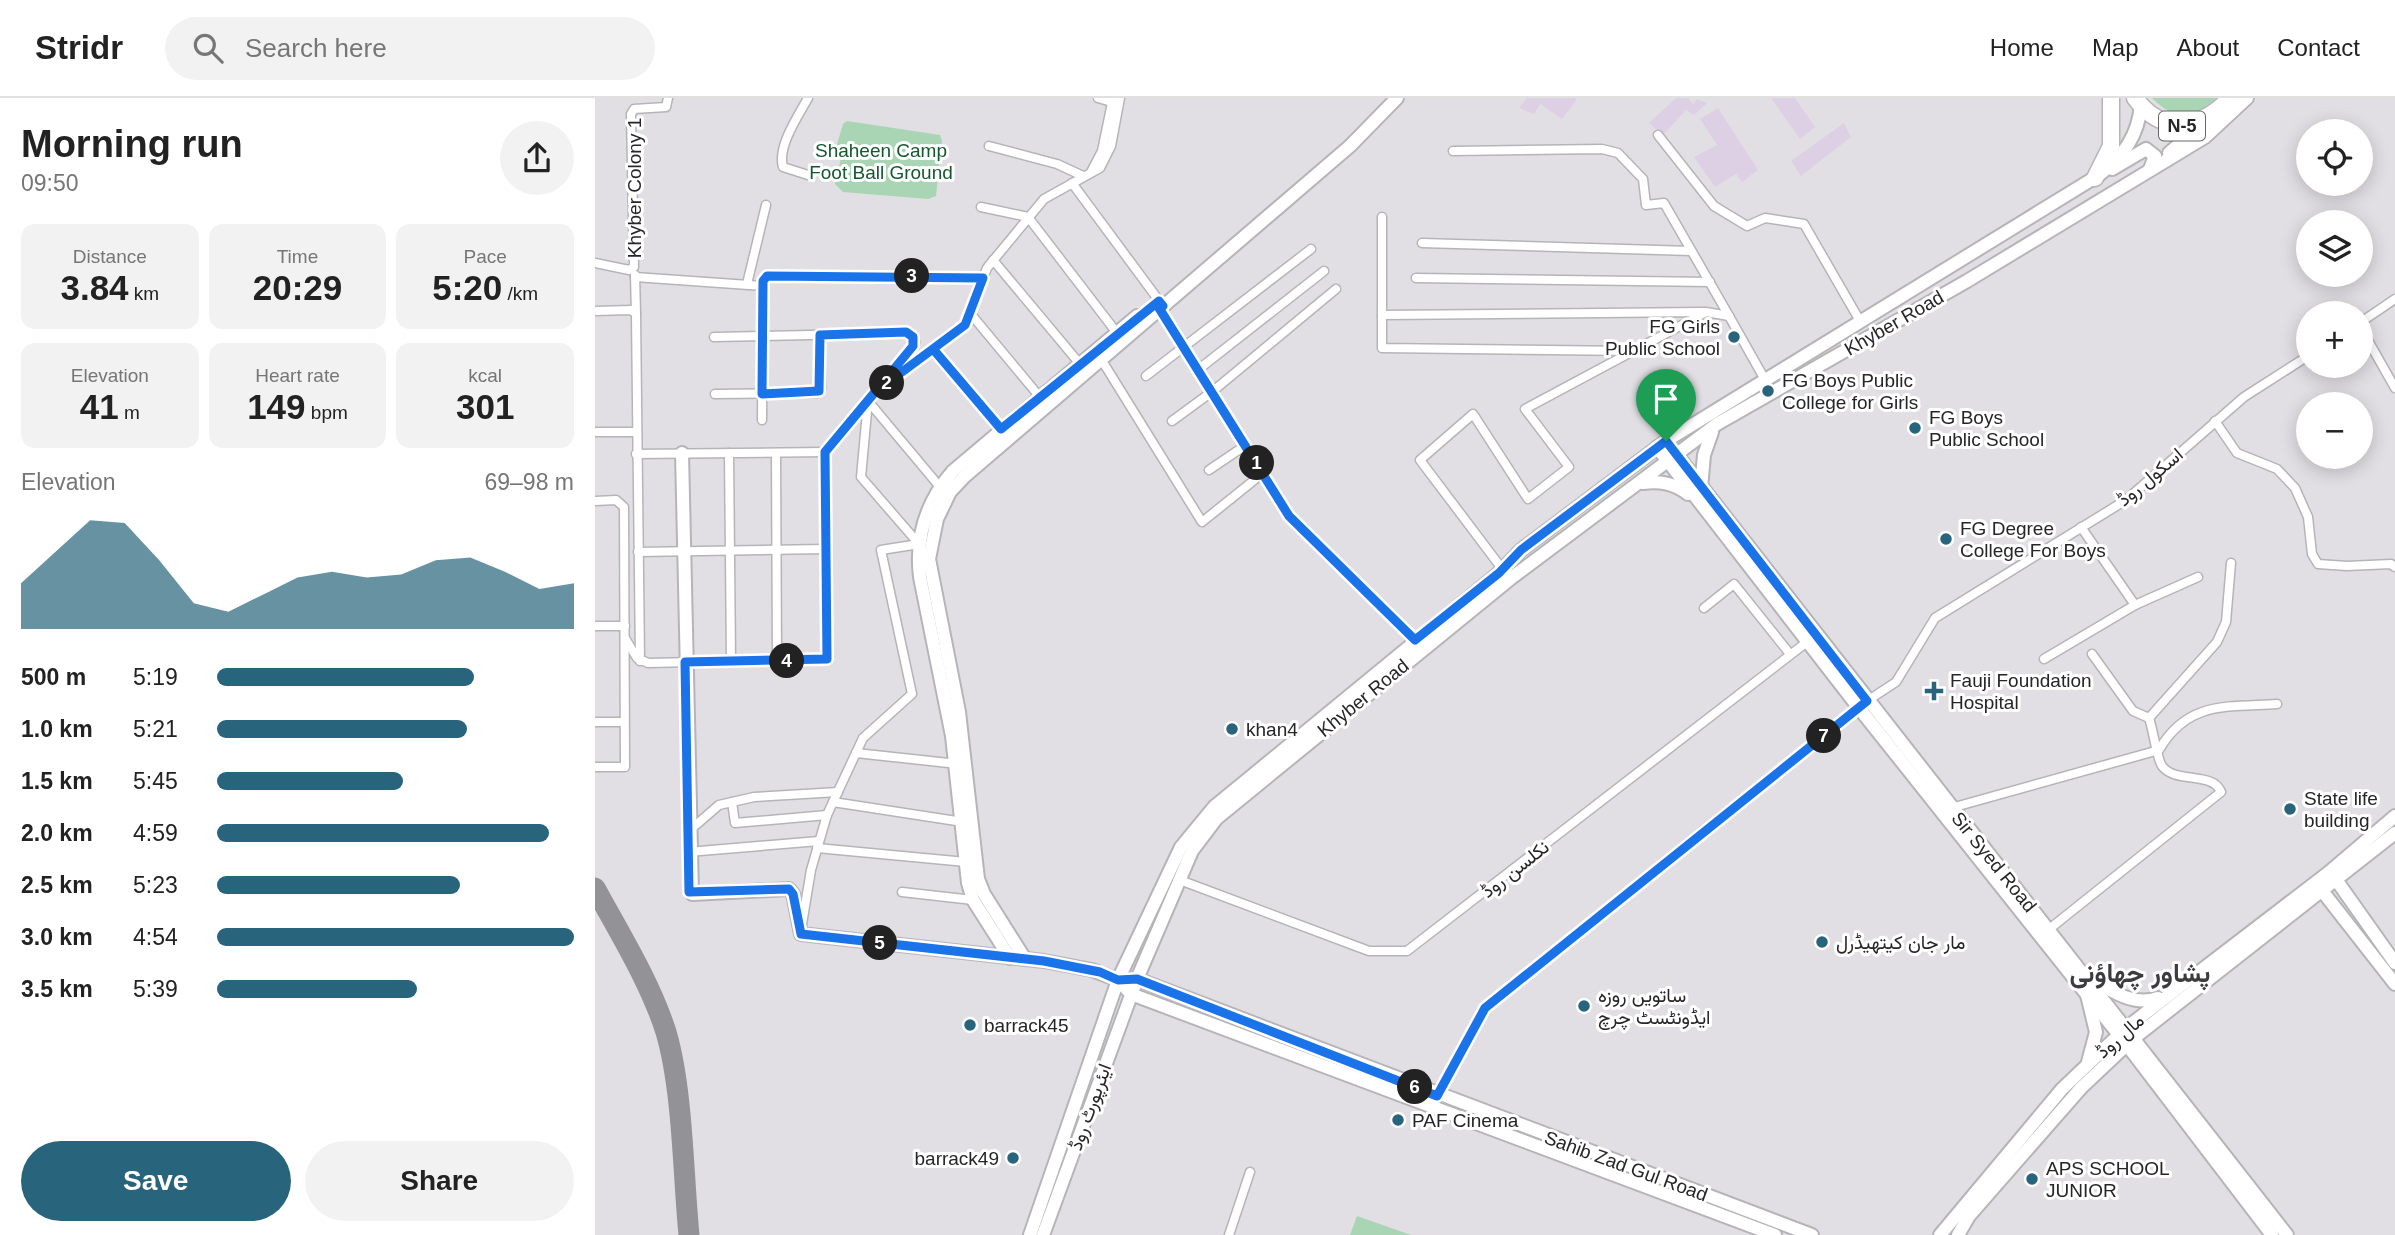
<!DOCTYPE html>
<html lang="en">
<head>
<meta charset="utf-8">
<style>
	:root { --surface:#fff; --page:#f2f2f2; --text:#222; --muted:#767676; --line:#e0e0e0; --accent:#28647c }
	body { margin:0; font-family:Helvetica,Vazirmatn,sans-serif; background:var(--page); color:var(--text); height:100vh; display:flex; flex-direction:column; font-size:26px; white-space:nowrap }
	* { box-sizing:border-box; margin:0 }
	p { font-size:23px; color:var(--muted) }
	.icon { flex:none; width:38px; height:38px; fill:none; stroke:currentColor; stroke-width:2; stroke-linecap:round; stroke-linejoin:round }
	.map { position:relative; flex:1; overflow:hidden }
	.panel { display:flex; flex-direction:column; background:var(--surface); width:595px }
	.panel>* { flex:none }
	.tools { position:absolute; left:1701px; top:21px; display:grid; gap:14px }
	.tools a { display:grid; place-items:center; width:77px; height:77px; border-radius:50%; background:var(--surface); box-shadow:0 4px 18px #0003; font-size:35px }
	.pin { position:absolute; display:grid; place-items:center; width:60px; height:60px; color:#fff; margin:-72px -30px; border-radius:50% 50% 50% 0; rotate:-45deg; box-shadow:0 0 7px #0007 }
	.pin .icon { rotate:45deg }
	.km { position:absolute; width:35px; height:35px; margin:-18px; border-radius:50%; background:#222; color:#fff; font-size:19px; line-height:35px; text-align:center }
	.round { display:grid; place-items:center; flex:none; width:74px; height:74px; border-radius:37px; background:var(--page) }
	.head { display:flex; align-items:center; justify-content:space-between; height:119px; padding:0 21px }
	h1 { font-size:38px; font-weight:700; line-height:52px }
	.metrics { display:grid; grid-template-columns:repeat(3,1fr); gap:10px; height:119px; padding:7px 21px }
	.metrics div { display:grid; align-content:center; border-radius:14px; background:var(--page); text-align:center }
	.metrics b { font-size:35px; font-weight:700 }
	.metrics small { font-size:19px; font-weight:400 }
	.metrics p { font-size:19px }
	.chart { height:196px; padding:14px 21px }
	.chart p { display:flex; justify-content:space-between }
	.chart svg { width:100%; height:126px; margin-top:7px; fill:var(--accent); opacity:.7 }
	.button { display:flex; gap:14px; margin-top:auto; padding:14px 21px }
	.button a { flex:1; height:80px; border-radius:42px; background:var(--accent); color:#fff; font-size:28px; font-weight:700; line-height:80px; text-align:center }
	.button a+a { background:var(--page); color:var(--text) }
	ul { padding:0 21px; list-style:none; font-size:23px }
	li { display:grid; grid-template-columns:112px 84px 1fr; align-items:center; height:52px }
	li i { height:18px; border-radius:9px; background:var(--accent) }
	header { display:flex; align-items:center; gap:42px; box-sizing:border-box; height:98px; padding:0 35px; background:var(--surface); border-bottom:2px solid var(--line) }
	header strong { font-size:33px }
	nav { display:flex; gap:38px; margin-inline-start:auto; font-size:24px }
	.search { width:490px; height:63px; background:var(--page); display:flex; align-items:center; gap:18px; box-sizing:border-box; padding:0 24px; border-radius:38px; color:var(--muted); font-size:26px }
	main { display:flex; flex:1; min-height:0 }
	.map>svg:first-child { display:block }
	.industrial { fill:#ded0e4 }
	.green { fill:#a9d5b4 }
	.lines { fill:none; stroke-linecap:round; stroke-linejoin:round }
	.taxiway { stroke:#939296; stroke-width:21 }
	.street-casing { stroke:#b6b4b9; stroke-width:11 }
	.secondary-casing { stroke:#b6b4b9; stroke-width:16 }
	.primary-casing { stroke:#b6b4b9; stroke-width:16 }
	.highway-casing { stroke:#b6b4b9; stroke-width:19 }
	.street { stroke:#fff; stroke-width:8 }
	.secondary { stroke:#fff; stroke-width:12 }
	.primary { stroke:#fff; stroke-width:12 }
	.highway { stroke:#fff; stroke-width:16 }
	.route-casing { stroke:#fff; stroke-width:14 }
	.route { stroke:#1a73e8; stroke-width:9 }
	.poi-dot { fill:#28647c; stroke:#fff; stroke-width:2.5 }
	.labels { text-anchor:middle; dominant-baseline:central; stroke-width:6; stroke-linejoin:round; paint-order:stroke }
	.shield { fill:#fff; stroke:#676668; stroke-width:2 }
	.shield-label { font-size:18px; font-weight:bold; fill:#262527 }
	.park-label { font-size:19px; fill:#13582f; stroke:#fff }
	.street-label { font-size:19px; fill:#262527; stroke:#fff }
	.poi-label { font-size:19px; fill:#262527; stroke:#fff; text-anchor:start }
	.district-label { font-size:26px; font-weight:bold; fill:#3c3b3f; stroke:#fff }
</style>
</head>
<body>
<header>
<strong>Stridr</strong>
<div class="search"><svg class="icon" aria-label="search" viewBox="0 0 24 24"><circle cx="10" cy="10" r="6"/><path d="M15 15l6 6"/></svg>Search here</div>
<nav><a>Home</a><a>Map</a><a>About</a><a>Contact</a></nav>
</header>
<main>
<section class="panel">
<div class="head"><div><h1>Morning run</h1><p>09:50</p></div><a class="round"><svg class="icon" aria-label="share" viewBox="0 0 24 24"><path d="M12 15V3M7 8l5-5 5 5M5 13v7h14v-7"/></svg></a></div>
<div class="metrics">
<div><p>Distance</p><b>3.84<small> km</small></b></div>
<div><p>Time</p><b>20:29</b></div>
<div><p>Pace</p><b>5:20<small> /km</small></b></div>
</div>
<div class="metrics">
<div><p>Elevation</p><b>41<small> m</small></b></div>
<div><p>Heart rate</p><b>149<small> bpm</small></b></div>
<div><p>kcal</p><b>301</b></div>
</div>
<div class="chart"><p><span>Elevation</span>69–98 m</p>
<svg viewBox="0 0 160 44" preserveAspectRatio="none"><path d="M0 44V28L10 17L20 6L30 7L40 20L50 35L60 38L70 32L80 26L90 24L100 26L110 25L120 20L130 19L140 24L150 30L160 28V44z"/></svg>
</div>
<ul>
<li><b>500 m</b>5:19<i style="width:72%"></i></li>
<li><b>1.0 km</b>5:21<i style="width:70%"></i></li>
<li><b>1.5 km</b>5:45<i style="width:52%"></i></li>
<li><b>2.0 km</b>4:59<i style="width:93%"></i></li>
<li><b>2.5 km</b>5:23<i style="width:68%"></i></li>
<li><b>3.0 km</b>4:54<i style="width:100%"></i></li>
<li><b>3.5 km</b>5:39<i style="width:56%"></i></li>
</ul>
<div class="button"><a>Save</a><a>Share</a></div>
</section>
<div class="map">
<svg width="1800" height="1137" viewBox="0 0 1800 1137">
	<rect width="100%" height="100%" fill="#e1dfe4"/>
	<!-- industrial -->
	<g class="industrial">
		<path d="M932,0H981L982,1L967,21L945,6L939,16L924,10Z"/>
		<path d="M1081,0H1093L1098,6L1102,1L1112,5L1099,17L1091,12L1068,37L1054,25Z"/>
		<path d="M1176,0H1200L1220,29L1205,41Z"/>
		<path d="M1123,10L1163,72L1147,84L1141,76L1120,89L1099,59L1122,47L1105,21Z"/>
		<path d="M1249,25L1256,39L1206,78L1196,63Z"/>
	</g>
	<!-- green -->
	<g class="green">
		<path d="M1557,0H1621C1598,21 1580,23 1557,0Z"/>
		<path d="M252,23L345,37L347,43L341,98L333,101L248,94L240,86L246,60L240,53L248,26Z"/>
		<path d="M762,1118L816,1137H755Z"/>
	</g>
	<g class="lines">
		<!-- taxiway -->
		<path class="taxiway" d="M0,790C25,836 55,884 71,934C88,992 88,1076 94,1137"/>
		<defs>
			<g id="street">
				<path d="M213,0C203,18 182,49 188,69L213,77"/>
				<path d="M503,0L520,5"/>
				<path d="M1063,37L1119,108L1152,128L1170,120L1209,126L1265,223"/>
				<path d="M394,48L462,66L488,78"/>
				<path d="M858,53L1007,51L1023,55L1048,81L1051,107L1069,105L1134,218"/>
				<path d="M496,74L507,53L518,0"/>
				<path d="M477,85L568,208"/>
				<path d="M386,109L433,119L522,235"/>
				<path d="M787,119V250L1037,253"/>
				<path d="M827,145L1096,153"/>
				<path d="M398,162L485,266"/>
				<path d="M0,165L34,172L39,169L36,16L39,11L71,9L73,0"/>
				<path d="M40,177L41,216"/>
				<path d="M40,179L168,188"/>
				<path d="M821,180L1115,184"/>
				<path d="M152,186L171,107"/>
				<path d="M564,210L694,417L820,542"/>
				<path d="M0,213L36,212L41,216L45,563"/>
				<path d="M375,215L444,298"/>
				<path d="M787,217L1109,214"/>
				<path d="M1766,224L1800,201"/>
				<path d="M1766,230L1800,290"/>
				<path d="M338,251L406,331"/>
				<path d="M506,261L607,424L668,375"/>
				<path d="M604,271L729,173"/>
				<path d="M551,278L716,151"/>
				<path d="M291,286L370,227L392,170L449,101L505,70L516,48L525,0"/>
				<path d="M120,296L222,295L226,291L225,237"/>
				<path d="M273,303L266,379L324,446"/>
				<path d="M273,303L345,389"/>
				<path d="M167,322L168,183L172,178L388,180"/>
				<path d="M577,323L618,293L741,191"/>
				<path d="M1620,323L1642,355L1682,371L1700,390L1713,419L1717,456L1723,466L1752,468L1796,466L1800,469"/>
				<path d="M0,334H41"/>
				<path d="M134,355L136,563"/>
				<path d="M181,355L182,563"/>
				<path d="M41,356L230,354"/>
				<path d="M614,372L651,347"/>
				<path d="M0,403L21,402L29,409L30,669H0"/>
				<path d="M1486,429L1540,507"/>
				<path d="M43,454L231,451"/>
				<path d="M908,472L825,362L878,316L933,401L974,369L930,311L1111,214L1134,218L1169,280"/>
				<path d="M1109,510L1139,486L1195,556"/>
				<path d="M0,528H30"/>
				<path d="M30,540L42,560L53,565L232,561L230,354L320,244L316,236L311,235L119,239"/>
				<path d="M1449,561L1540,507L1603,479"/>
				<path d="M1554,620L1622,544L1631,524L1636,465"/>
				<path d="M0,624H29"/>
				<path d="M261,655L363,666"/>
				<path d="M137,704L140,725L232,717"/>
				<path d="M238,704L368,724"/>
				<path d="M1356,710L1564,652C1592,603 1632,609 1682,606"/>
				<path d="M95,732L124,707L159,699L243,694"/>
				<path d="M222,750L371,764"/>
				<path d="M93,754L224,743"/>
				<path d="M590,784L774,853H812L1212,544"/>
				<path d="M307,794L378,802"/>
				<path d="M207,826L216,772L232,717L268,640L317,596L286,452L324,446"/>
				<path d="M1453,832L1626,694C1618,673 1580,686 1567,668C1562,661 1558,631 1554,620L1538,613L1497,556"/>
				<path d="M837,1008L890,910L1110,731L1272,603L1301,584L1340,520L1531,402L1649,299L1713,258"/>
				<path d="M634,1137L655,1074"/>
			</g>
			<g id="secondary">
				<path d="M87,355L97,796L194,791L198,796L206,836L449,863L497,872L523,882L536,896L1180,1137"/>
				<path d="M1742,775V783L1800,865"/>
				<path d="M1728,794L1800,886"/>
				<path d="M415,860L378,802L373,785L357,638L325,479C320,438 331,404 358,373L542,218"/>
				<path d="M430,861L389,796L383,781L364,614L334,461L342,421L355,394L369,379L755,48L802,0"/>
				<path d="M1488,875C1511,889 1536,910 1563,900"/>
				<path d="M534,882L542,881L1217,1137"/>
				<path d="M1492,897L1501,934L1493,964"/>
				<path d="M1345,1137L1467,991L1531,930L1733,775L1800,718"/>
				<path d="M1363,1137L1374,1118L1486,990L1539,940L1800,735"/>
			</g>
			<g id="primary">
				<path d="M1574,55L1613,21"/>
				<path d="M1517,71L1551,51L1560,58L1555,71"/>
				<path d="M1071,343L1692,1137"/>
				<path d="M1062,349L1264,610L1532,947L1677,1137"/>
				<path d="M1048,385C1065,383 1079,385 1093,396"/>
				<path d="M1106,390L1109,357L1117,334"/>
				<path d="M435,1137L523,882L586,749L619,709L904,475L926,452L1071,343L1504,77C1528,58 1543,39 1546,7"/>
				<path d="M448,1137L542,881L597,753L622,720L915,481L1122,326L1372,183L1610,39L1652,0"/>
			</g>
			<g id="highway">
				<path d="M1540,0C1568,38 1606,31 1635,0"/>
				<path d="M1500,80L1516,48V0"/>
			</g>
		</defs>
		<!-- street casing -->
		<use href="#street" class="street-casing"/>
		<!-- secondary casing -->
		<use href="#secondary" class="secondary-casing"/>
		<!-- primary casing -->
		<use href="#primary" class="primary-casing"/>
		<!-- highway casing -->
		<use href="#highway" class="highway-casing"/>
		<!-- street -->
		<use href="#street" class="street"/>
		<!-- secondary -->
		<use href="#secondary" class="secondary"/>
		<!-- primary -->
		<use href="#primary" class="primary"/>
		<!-- highway -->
		<use href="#highway" class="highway"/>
	</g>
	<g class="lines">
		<defs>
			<path id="route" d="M1071,343L926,452L904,475L820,542L694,418L564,210L568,208L564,203L406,331L338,251L280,294L318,248V239L311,234L225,237L224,293L167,296L168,183L172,178L388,180L370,227L280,294L230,354L232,561L90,564L94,794L194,791L198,796L206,836L449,863L505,874L523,882L542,881L842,998L890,910L1272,603L1071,343"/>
		</defs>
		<!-- route casing -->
		<use href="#route" class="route-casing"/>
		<!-- route -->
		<use href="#route" class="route"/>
	</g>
	<!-- markers -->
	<g class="poi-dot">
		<circle cx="1139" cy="239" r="7"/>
		<circle cx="1173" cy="293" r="7"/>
		<circle cx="1320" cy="330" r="7"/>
		<circle cx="1351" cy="441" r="7"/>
		<path d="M1335.5 582.5h7v7h7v7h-7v7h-7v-7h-7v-7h7z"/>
		<circle cx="637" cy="631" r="7"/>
		<circle cx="1695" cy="711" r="7"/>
		<circle cx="1227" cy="844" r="7"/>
		<circle cx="989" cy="908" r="7"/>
		<circle cx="375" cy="927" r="7"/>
		<circle cx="803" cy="1022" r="7"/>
		<circle cx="418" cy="1060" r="7"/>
		<circle cx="1437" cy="1081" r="7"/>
	</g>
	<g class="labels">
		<!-- shield labels -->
		<rect class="shield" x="1564" y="13.5" width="46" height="29" rx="5"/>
		<g class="shield-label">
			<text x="1587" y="28">N-5</text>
		</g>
		<!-- park labels -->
		<g class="park-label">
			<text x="286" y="52">Shaheen Camp<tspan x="286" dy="22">Foot Ball Ground</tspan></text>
		</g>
		<!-- street labels -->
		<g class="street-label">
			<text transform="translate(39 90) rotate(-90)">Khyber Colony 1</text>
			<text transform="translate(1299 225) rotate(-30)">Khyber Road</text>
			<text transform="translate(1555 379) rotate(-40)">اسکول روڈ</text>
			<text transform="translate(768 600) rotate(-39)">Khyber Road</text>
			<text transform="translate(1399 764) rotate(51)">Sir Syed Road</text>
			<text transform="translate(920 771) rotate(-38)">نکلسن روڈ</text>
			<text transform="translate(1525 938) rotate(-41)">مال روڈ</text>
			<text transform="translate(495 1009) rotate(-70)">ایئرپورٹ روڈ</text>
			<text transform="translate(1031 1068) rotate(20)">Sahib Zad Gul Road</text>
		</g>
		<!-- poi labels -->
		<g class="poi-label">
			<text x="1125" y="228" text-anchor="end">FG Girls<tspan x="1125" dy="22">Public School</tspan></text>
			<text x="1187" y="282">FG Boys Public<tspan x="1187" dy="22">College for Girls</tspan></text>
			<text x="1334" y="319">FG Boys<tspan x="1334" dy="22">Public School</tspan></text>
			<text x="1365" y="430">FG Degree<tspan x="1365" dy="22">College For Boys</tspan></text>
			<text x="1355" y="582">Fauji Foundation<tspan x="1355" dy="22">Hospital</tspan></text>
			<text x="651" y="631">khan4</text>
			<text x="1709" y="700">State life<tspan x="1709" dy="22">building</tspan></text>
			<text x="1241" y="844">مار جان کیتھیڈرل</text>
			<text x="1003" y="897">ساتویں روزہ<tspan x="1003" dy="22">ایڈونٹسٹ چرچ</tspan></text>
			<text x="389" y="927">barrack45</text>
			<text x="817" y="1022">PAF Cinema</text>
			<text x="404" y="1060" text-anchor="end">barrack49</text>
			<text x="1451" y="1070">APS SCHOOL<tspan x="1451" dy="22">JUNIOR</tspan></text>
		</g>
		<!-- district labels -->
		<g class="district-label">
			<text x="1545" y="875">پشاور چھاؤنی</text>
		</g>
	</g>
</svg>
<div class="tools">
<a><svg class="icon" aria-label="locate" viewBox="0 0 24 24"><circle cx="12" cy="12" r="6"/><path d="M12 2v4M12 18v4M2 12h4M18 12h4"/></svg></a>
<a><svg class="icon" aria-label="layers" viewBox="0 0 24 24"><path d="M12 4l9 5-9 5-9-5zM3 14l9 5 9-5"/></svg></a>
<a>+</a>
<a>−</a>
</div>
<div class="pin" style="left:1071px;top:343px;background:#1e9e55"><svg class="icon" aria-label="arrive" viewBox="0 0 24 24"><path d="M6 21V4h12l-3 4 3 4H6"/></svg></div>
<b class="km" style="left:662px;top:365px">1</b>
<b class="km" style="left:292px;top:285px">2</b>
<b class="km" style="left:317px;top:178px">3</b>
<b class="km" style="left:192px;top:563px">4</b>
<b class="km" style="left:285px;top:845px">5</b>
<b class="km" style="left:820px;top:989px">6</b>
<b class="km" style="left:1229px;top:638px">7</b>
</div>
</main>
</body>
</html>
